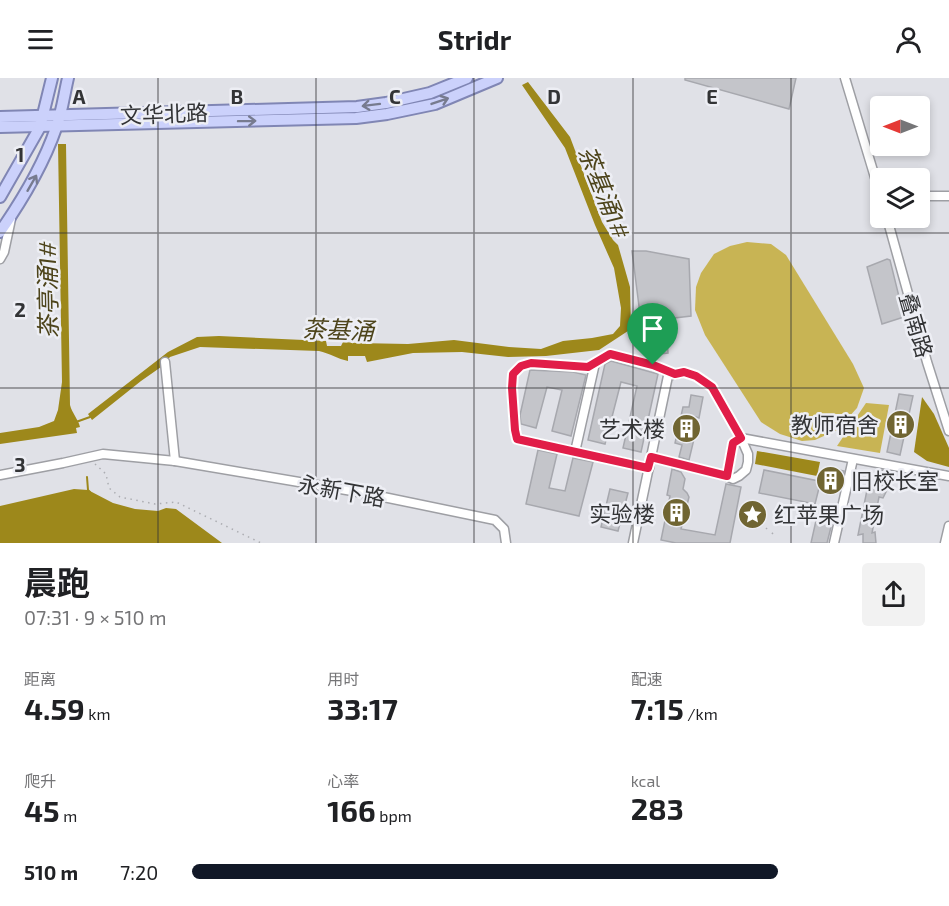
<!DOCTYPE html>
<html lang="zh">
<head>
<meta charset="utf-8">
<style>
	:root { --surface:#fff; --page:#f2f2f2; --text:#202124; --muted:#757577; --accent:#111827 }
	body { margin:0; font-family:"Exo 2","Noto Sans SC",sans-serif; background:var(--page); color:var(--text); height:100vh; display:flex; flex-direction:column; font-size:22px; white-space:nowrap }
	* { box-sizing:border-box; margin:0 }
	p { font-size:20px; color:var(--muted) }
	.icon { flex:none; width:33px; height:33px; fill:none; stroke:currentColor; stroke-width:2; stroke-linecap:round; stroke-linejoin:round }
	.map { position:relative; height:465px; overflow:hidden }
	.panel { display:flex; flex-direction:column; background:var(--surface); flex:1 }
	.panel>* { flex:none }
	.needle { width:39px; rotate:270deg }
	.controls { position:absolute; left:870px; top:18px; display:grid; gap:12px }
	.controls a { display:grid; place-items:center; width:60px; height:60px; border-radius:6px; background:var(--surface); box-shadow:0 3px 9px #0003; font-size:30px }
	.pin { position:absolute; display:grid; place-items:center; width:51px; height:51px; color:#fff; margin:-62px -26px; border-radius:50% 50% 50% 0; rotate:-45deg; box-shadow:0 0 6px #0007 }
	.pin .icon { rotate:45deg }
	.round { display:grid; place-items:center; flex:none; width:63px; height:63px; border-radius:6px; background:var(--page) }
	.headline { display:flex; align-items:center; justify-content:space-between; height:102px; padding:0 24px }
	h1 { font-size:33px; font-weight:700; line-height:45px }
	.metrics { display:grid; grid-template-columns:repeat(3,1fr); gap:9px; height:102px; padding:6px 24px }
	.metrics div { display:grid; align-content:center }
	.metrics b { font-size:30px; font-weight:700 }
	.metrics small { font-size:16px; font-weight:400 }
	.metrics p { font-size:16px }
	ul { padding:0 24px; list-style:none; font-size:20px }
	li { display:grid; grid-template-columns:96px 72px 1fr; align-items:center; height:45px }
	li i { height:15px; border-radius:8px; background:var(--accent) }
	header { display:flex; justify-content:space-between; align-items:center; height:78px; padding:0 24px; background:var(--surface); font-size:27px; font-weight:700 }
	.map>svg:first-child { display:block }
	.green { fill:#c8b454 }
	.water { fill:#9d881b }
	.lines { fill:none; stroke-linecap:round; stroke-linejoin:round }
	.stream { stroke:#9d881b; stroke-width:2 }
	.building { fill:#c4c5ca; stroke:#a7a8ae; stroke-width:1.5 }
	.minor-casing { stroke:#9e9fa4; stroke-width:11 }
	.major-casing { stroke:#8086b4; stroke-width:14 }
	.path { stroke:#acadb2; stroke-width:1.5; stroke-dasharray:1.5 4.5; stroke-linecap:butt }
	.minor { stroke:#fff; stroke-width:8 }
	.major { stroke:#cbd1fb; stroke-width:10 }
	.oneway { stroke:#777b8f }
	.route-casing { stroke:#fff; stroke-width:12 }
	.route { stroke:#e11d48; stroke-width:8 }
	.grid { fill:none; stroke:#333436; stroke-width:1.5; stroke-opacity:0.55 }
	.labels { text-anchor:middle; dominant-baseline:central; stroke-width:5; stroke-linejoin:round; paint-order:stroke }
	.street-label { font-size:22px; fill:#333436; stroke:#edeef4 }
	.poi-label { font-size:22px; fill:#333436; stroke:#edeef4; text-anchor:end }
	.water-label { font-size:24px; font-style:italic; fill:#4d441b; stroke:#edeef4 }
	.grid-label { font-size:20px; text-anchor:middle; font-weight:bold; fill:#333436; stroke:#edeef4; stroke-width:5; stroke-linejoin:round; paint-order:stroke }
</style>
</head>
<body>
<header><svg class="icon" aria-label="menu" viewBox="0 0 24 24"><path d="M4 6h16M4 12h16M4 18h16"/></svg>Stridr<svg class="icon" aria-label="person" viewBox="0 0 24 24"><circle cx="12" cy="8" r="4"/><path d="M4 21q1-7 8-7t8 7"/></svg></header>
<div class="map">
<svg width="949" height="465" viewBox="0 0 949 465">
	<rect width="100%" height="100%" fill="#e0e1e7"/>
	<!-- green -->
	<g class="green">
		<path d="M747,164L771,166L786,177L853,286L864,310L857,330L837,352L815,362L802,363L780,356L761,344L705,257L695,232L696,209L701,195L714,176L730,168Z"/>
		<path d="M866,325L889,327L880,375L837,368Z"/>
	</g>
	<!-- water -->
	<g class="water">
		<path d="M528,4L570,59L602,144L613,162L618,167L630,209L631,251L599,272L546,278L508,279L462,274L413,275L367,284L365,278H348V283C338,281 329,275 319,273L200,269L170,279L161,289L141,303L92,342L88,336L168,274L197,259L219,258L326,263L327,268H341L343,264L357,265L408,266L454,262L509,269L541,271L563,263L592,260L613,256L620,248L621,230L614,190L595,147L565,70L522,7Z"/>
		<path d="M58,66H66L70,327C72,335 78,341 80,349L76,350L77,355L0,366V355L39,349L54,343L58,332L62,304Z"/>
		<path d="M922,319L934,336L949,370V389L927,383L914,374Z"/>
		<path d="M757,373L820,384L817,398L755,386Z"/>
		<path d="M74,411L88,412L113,425L135,431L158,433L166,430L176,431L222,465H0V428Z"/>
	</g>
	<g class="lines">
		<!-- stream -->
		<g class="stream">
			<path d="M76,344L90,339"/>
			<path d="M87,399L88,412L90,414"/>
		</g>
	</g>
	<!-- building -->
	<g class="building">
		<path d="M685,0H796L789,31L685,2Z"/>
		<path d="M632,173H646L689,181L691,238L666,241L668,275L651,277L649,243L641,244Z"/>
		<path d="M887,181L890,182L904,239L882,246L867,189Z"/>
		<path d="M611,283L658,296L641,374L623,370L637,308L621,304L605,366L588,362L605,286Z"/>
		<path d="M530,292L573,294L586,297L571,358L552,353L562,312L547,309L536,350L521,346L520,337Z"/>
		<path d="M899,316L913,318L900,377L887,374Z"/>
		<path d="M691,317L703,319L699,340L696,339L692,361H694L689,382L679,379L682,367L675,365L683,329H689Z"/>
		<path d="M538,372L557,376L549,410L565,413L573,380L593,384L579,438L526,426Z"/>
		<path d="M827,389L844,393L842,402L835,401L831,413L819,410L815,426L759,415L764,392L824,404Z"/>
		<path d="M672,391L681,394L685,401L683,411L687,415L689,419L681,451L715,457L726,406L741,409L730,465H676L661,462L670,418L667,417Z"/>
		<path d="M882,392L887,393L894,398L883,420L879,419L872,455L875,454L876,465H863V456L858,457L867,412L871,414Z"/>
		<path d="M610,411L628,415L618,453L601,449Z"/>
		<path d="M817,438L833,441L827,465H811Z"/>
	</g>
	<g class="lines">
		<defs>
			<g id="minor">
				<path d="M845,0L880,116"/>
				<path d="M920,118H949"/>
				<path d="M887,140L927,284L949,353"/>
				<path d="M0,181L4,174L11,141"/>
				<path d="M165,284L175,383"/>
				<path d="M575,374L595,285"/>
				<path d="M649,390L517,361L515,352L512,310L513,296L521,288L531,285L588,289L610,276L653,287L674,296"/>
				<path d="M0,397L63,385L103,376L175,383L364,415L495,442L504,451L506,465"/>
				<path d="M727,398L733,365L741,360L949,398"/>
				<path d="M633,465L668,298L684,294L696,298L712,309L741,360L748,376V384L746,392L739,398L733,401L727,398L651,379"/>
				<path d="M834,465L853,381"/>
				<path d="M945,465L949,448"/>
			</g>
			<g id="major">
				<path d="M0,39L357,29L386,25L430,15L467,0"/>
				<path d="M0,49L356,40L387,36L435,26L497,0"/>
				<path d="M0,119L40,49L52,0"/>
				<path d="M0,154C23,121 43,88 56,50C62,34 64,17 68,0"/>
			</g>
		</defs>
		<!-- minor casing -->
		<use href="#minor" class="minor-casing"/>
		<!-- major casing -->
		<use href="#major" class="major-casing"/>
		<!-- path -->
		<g class="path">
			<path d="M95,386L106,396L109,410L120,419L155,426L176,424L261,465"/>
			<path d="M766,451L770,447"/>
			<path d="M772,456L775,452"/>
		</g>
		<!-- minor -->
		<use href="#minor" class="minor"/>
		<!-- major -->
		<use href="#major" class="major"/>
	</g>
	<!-- one-way arrows -->
	<defs><path id="oneway-shaft" d="M-6 0H5M1.5-3L5.5 0L1.5 3" fill="none" stroke-width="1.6" stroke-linecap="round" stroke-linejoin="round" transform="scale(1.5)"/></defs>
	<g class="oneway">
		<use href="#oneway-shaft" transform="translate(440 23) rotate(-19)"/>
		<use href="#oneway-shaft" transform="translate(371 27) rotate(173)"/>
		<use href="#oneway-shaft" transform="translate(247 43) rotate(-1)"/>
		<use href="#oneway-shaft" transform="translate(32 105) rotate(-60)"/>
	</g>
	<g class="lines">
		<defs>
			<path id="route" d="M610,276L653,287L675,296L684,294L696,298L712,309L741,360L733,365L727,398L651,379L648,390L517,361L515,352L512,310L513,296L521,288L531,285L588,289Z"/>
		</defs>
		<!-- route casing -->
		<use href="#route" class="route-casing"/>
		<!-- route -->
		<use href="#route" class="route"/>
	</g>
	<!-- grid -->
	<path class="grid" d="M158,0V465M316,0V465M474,0V465M633,0V465M791,0V465M0,155H949M0,310H949"/>
	<!-- icons -->
	<defs>
		<symbol id="building-disc" viewBox="-11 -11 22 22"><circle r="9.5" fill="#706532" stroke="#edeef4"/><path d="M-4-6H4V6H1V3H-1V6H-4ZM-2.5-4.3h1.7v1.8h-1.7ZM.8-4.3h1.7v1.8H.8ZM-2.5-1h1.7V.8h-1.7ZM.8-1h1.7V.8H.8Z" fill="#fff"/></symbol>
		<symbol id="sight-disc" viewBox="-11 -11 22 22"><circle r="9.5" fill="#706532" stroke="#edeef4"/><path d="M0-6L1.8-2.2L6-1.7L2.9 1.2L3.7 5.4L0 3.3L-3.7 5.4L-2.9 1.2L-6-1.7L-1.8-2.2Z" fill="#fff"/></symbol>
	</defs>
	<g fill-rule="evenodd">
		<use href="#building-disc" x="884" y="330" width="33" height="33"/>
		<use href="#building-disc" x="670" y="334" width="33" height="33"/>
		<use href="#building-disc" x="814" y="386" width="33" height="33"/>
		<use href="#building-disc" x="660" y="418" width="33" height="33"/>
		<use href="#sight-disc" x="736" y="420" width="33" height="33"/>
	</g>
	<g class="labels">
		<!-- street labels -->
		<g class="street-label">
			<text transform="translate(164 35) rotate(-2)">文华北路</text>
			<text transform="translate(917 247) rotate(74)">叠南路</text>
			<text transform="translate(342 412) rotate(10)">永新下路</text>
		</g>
		<!-- poi labels -->
		<g class="poi-label">
			<text x="879" y="346">教师宿舍</text>
			<text x="665" y="350">艺术楼</text>
			<text x="851" y="402" text-anchor="start">旧校长室</text>
			<text x="655" y="435">实验楼</text>
			<text x="774" y="436" text-anchor="start">红苹果广场</text>
		</g>
		<!-- water labels -->
		<g class="water-label">
			<text transform="translate(605 114) rotate(68)">茶基涌1#</text>
			<text transform="translate(47 212) rotate(-91)">茶亭涌1#</text>
			<text transform="translate(338 251) rotate(2)">茶基涌</text>
		</g>
	</g>
	<g class="grid-label">
		<text x="79" y="26">A</text>
		<text x="237" y="26">B</text>
		<text x="395" y="26">C</text>
		<text x="554" y="26">D</text>
		<text x="712" y="26">E</text>
		<text x="20" y="84">1</text>
		<text x="20" y="239">2</text>
		<text x="20" y="394">3</text>
	</g>
</svg>
<div class="controls">
<a><svg class="needle" viewBox="-14 -14 28 28"><path d="M0-13l5 13h-10z" fill="#e53935"/><path d="M0 13l5-13h-10z" fill="#757577"/></svg></a>
<a><svg class="icon" aria-label="layers" viewBox="0 0 24 24"><path d="M12 4l9 5-9 5-9-5zM3 14l9 5 9-5"/></svg></a>
</div>
<div class="pin" style="left:653px;top:287px;background:#1e9e55"><svg class="icon" aria-label="arrive" viewBox="0 0 24 24"><path d="M6 21V4h12l-3 4 3 4H6"/></svg></div>
</div>
<section class="panel">
<div class="headline"><div><h1>晨跑</h1><p>07:31 · 9 × 510 m</p></div><a class="round"><svg class="icon" aria-label="share" viewBox="0 0 24 24"><path d="M12 15V3M7 8l5-5 5 5M5 13v7h14v-7"/></svg></a></div>
<div class="metrics">
<div><p>距离</p><b>4.59<small> km</small></b></div>
<div><p>用时</p><b>33:17</b></div>
<div><p>配速</p><b>7:15<small> /km</small></b></div>
</div>
<div class="metrics">
<div><p>爬升</p><b>45<small> m</small></b></div>
<div><p>心率</p><b>166<small> bpm</small></b></div>
<div><p>kcal</p><b>283</b></div>
</div>
<ul>
<li><b>510 m</b>7:20<i style="width:80%"></i></li>
</ul>
</section>
</body>
</html>
